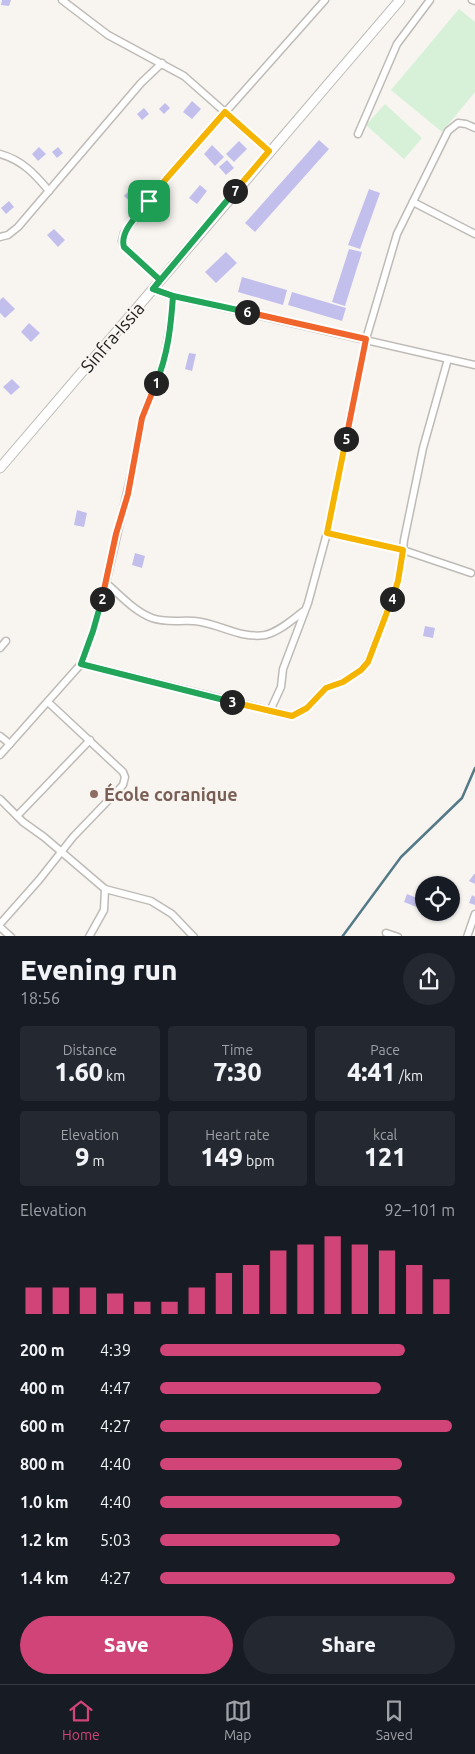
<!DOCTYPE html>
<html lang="en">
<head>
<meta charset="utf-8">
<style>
	:root { --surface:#171b24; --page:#242831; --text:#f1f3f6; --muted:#9ea1a6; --line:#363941; --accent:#d04477 }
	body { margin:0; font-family:Ubuntu,sans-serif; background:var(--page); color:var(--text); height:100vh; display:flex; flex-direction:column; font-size:19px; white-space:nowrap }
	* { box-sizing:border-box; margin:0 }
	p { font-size:16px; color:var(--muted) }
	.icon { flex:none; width:28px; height:28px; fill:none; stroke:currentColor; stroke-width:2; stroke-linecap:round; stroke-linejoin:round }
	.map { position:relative; height:936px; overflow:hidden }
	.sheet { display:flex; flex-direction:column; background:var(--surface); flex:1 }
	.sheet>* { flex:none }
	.tools { position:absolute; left:415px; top:876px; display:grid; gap:10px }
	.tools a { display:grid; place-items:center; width:45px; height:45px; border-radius:50%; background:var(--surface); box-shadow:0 1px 4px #0004; font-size:25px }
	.pin { position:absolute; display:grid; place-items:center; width:42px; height:42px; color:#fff; margin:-21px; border-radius:10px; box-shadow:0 2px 8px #0006 }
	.km { position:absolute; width:25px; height:25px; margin:-12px; border-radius:50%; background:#222; color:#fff; font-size:14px; line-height:25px; text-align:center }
	.round { display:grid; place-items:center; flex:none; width:52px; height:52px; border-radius:26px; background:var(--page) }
	.summary { display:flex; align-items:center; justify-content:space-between; height:85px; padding:0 20px }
	h1 { font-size:28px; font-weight:800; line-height:38px }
	.metrics { display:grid; grid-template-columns:repeat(3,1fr); gap:8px; height:85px; padding:5px 20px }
	.metrics div { display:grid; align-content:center; border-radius:5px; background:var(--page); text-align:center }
	.metrics b { font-size:25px; font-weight:800 }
	.metrics small { font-size:14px; font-weight:400 }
	.metrics p { font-size:14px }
	.chart { height:140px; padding:10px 20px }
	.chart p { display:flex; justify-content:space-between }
	.chart svg { width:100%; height:90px; margin-top:5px; stroke:var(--accent); stroke-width:6 }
	.cta { display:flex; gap:10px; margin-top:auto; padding:10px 20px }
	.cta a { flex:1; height:58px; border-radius:30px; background:var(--accent); color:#fff; font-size:20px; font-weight:800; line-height:58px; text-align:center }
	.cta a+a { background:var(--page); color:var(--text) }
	ul { padding:0 20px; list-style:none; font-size:16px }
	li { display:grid; grid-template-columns:80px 60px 1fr; align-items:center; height:38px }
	li i { height:12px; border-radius:6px; background:var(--accent) }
	.tab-bar { display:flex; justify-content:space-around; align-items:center; height:70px; border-top:1px solid var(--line); background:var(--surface); font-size:14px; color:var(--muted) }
	.tab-bar a { display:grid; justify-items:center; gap:2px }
	.tab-bar .selected { color:var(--accent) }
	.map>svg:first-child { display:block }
	.pitch { fill:#d6f1d7 }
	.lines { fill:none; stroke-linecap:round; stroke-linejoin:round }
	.stream { stroke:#547a88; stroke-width:2.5 }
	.building { fill:#c3bfed }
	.minor-casing { stroke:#bebbb7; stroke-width:9 }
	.secondary-casing { stroke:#bebbb7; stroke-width:11 }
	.minor { stroke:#fff; stroke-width:6 }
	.secondary { stroke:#fff; stroke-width:9 }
	.split-1-casing { stroke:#fff; stroke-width:10 }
	.split-2-casing { stroke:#fff; stroke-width:10 }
	.split-3-casing { stroke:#fff; stroke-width:10 }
	.split-4-casing { stroke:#fff; stroke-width:10 }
	.split-5-casing { stroke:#fff; stroke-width:10 }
	.split-6-casing { stroke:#fff; stroke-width:10 }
	.split-7-casing { stroke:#fff; stroke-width:10 }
	.split-8-casing { stroke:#fff; stroke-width:10 }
	.split-1 { stroke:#22a559; stroke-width:6 }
	.split-2 { stroke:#f0652b; stroke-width:6 }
	.split-3 { stroke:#22a559; stroke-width:6 }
	.split-4 { stroke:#f5b400; stroke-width:6 }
	.split-5 { stroke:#f5b400; stroke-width:6 }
	.split-6 { stroke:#f0652b; stroke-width:6 }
	.split-7 { stroke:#22a559; stroke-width:6 }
	.split-8 { stroke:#f5b400; stroke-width:6 }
	.education-dot { fill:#8d6e63; stroke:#f8f5f1; stroke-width:2 }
	.labels { text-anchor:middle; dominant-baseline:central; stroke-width:4.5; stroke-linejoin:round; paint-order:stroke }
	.street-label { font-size:18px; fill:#1d1c1a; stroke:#f8f5f1 }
	.education-label { font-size:18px; font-weight:bold; fill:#785e54; stroke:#f8f5f1; text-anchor:start }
</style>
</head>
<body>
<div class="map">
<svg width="475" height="937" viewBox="0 0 475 937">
	<rect width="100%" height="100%" fill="#f8f5f1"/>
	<!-- pitch -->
	<g class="pitch">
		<path d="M459,9L475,22V92L442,132L391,90Z"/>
		<path d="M385,104L422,138L404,159L366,125Z"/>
	</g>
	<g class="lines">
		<!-- stream -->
		<path class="stream" d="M342,937L401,857L462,798L475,768"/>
	</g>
	<!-- building -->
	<g class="building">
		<path d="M2,0H11L9,6L1,5Z"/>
		<path d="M192,101L201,109L192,119L183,112Z"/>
		<path d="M165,103L170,108L164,114L159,109Z"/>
		<path d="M144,108L149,114L142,120L137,114Z"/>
		<path d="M319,140L329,149L255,232L245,223Z"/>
		<path d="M239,141L247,149L234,162L226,154Z"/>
		<path d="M212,145L224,157L215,166L204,154Z"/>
		<path d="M39,147L46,154L38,161L32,154Z"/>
		<path d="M58,147L63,153L57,158L52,152Z"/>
		<path d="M227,160L234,168L226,175L219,167Z"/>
		<path d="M200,185L207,191L197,204L189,198Z"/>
		<path d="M132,188L137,193L139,190L149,199L140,210L124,196Z"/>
		<path d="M369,189L380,193L360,249L348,245Z"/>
		<path d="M9,201L14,207L6,214L1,208Z"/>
		<path d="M54,229L65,240L58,247L47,235Z"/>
		<path d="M349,249L362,252L345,306L332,302Z"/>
		<path d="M226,252L237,263L216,283L205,272Z"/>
		<path d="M242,277L287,290L283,305L238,292Z"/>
		<path d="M292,292L346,308L342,321L288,305Z"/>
		<path d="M3,297L15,309L5,318L0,313V300Z"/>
		<path d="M29,323L40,333L31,342L21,332Z"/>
		<path d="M189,353L196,354L192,371L185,369Z"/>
		<path d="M12,379L20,387L11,395L3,387Z"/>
		<path d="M77,510L87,513L84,527L74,525Z"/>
		<path d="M135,553L145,556L142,568L132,565Z"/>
		<path d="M425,626L435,628L433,638L423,636Z"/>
		<path d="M474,874H475V884L469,881Z"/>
		<path d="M407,894L422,900L424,896V910L404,902Z"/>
		<path d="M472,895L475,897V905L469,903Z"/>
	</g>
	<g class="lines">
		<defs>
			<g id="minor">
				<path d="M62,0L108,35L184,76L269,151"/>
				<path d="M472,0L475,1"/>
				<path d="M358,134L397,44L430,0"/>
				<path d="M0,154C22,160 35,174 49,191"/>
				<path d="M413,202L475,234"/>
				<path d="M0,237L8,235L18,227L141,83L162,63"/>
				<path d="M160,280L124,247L122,241L124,233L166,179L325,0"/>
				<path d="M153,289L173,296L475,365"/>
				<path d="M327,533L403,550L404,540L423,448L448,359"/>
				<path d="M106,583C120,595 134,611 152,618C166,623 179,620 194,621C219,623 239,639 265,635C279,632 293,619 304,611"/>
				<path d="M0,648L6,641"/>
				<path d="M81,664L292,716L307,708L326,688L343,682L361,670L368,661L398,581L403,550L471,573"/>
				<path d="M270,711L281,687L283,669L308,603L327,533L366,339L397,234L448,131L458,123L466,124L475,128"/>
				<path d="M0,736L10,744"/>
				<path d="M0,755L81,664L93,631L106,583L135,458L142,418L164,360L171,320L173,296"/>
				<path d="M0,799L23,822L44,837L105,889L151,901L172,914L194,937"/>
				<path d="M17,816L90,740"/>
				<path d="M0,924L39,880L73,837L123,785L125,777L123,772L48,702"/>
				<path d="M0,927L11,937"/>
				<path d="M386,933L398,937"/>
				<path d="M89,937L104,910L105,889"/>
				<path d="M467,937L475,914"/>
			</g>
			<path id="secondary" d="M0,468L400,0"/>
		</defs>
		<!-- minor casing -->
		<use href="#minor" class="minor-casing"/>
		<!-- secondary casing -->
		<use href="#secondary" class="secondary-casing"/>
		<!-- minor -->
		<use href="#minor" class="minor"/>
		<!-- secondary -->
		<use href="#secondary" class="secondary"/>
	</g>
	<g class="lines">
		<defs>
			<path id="split-1" d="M149,201C140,213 119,231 124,247L160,280L153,289L173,296C171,325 168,355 156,383"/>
			<path id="split-2" d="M102,599L116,534L128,494L142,418L156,383"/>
			<path id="split-3" d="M102,599L93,631L81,664L232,702"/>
			<path id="split-4" d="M232,702L292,716L307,708L326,688L343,682L361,670L368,662L392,599"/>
			<path id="split-5" d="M346,439L327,533L403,550L398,581L392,599"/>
			<path id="split-6" d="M247,312L366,339L346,439"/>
			<path id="split-7" d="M235,191L153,289L173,296L247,312"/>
			<path id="split-8" d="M149,201L166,179L225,112L269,151L235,191"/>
		</defs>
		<!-- split-1 casing -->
		<use href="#split-1" class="split-1-casing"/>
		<!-- split-2 casing -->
		<use href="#split-2" class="split-2-casing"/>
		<!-- split-3 casing -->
		<use href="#split-3" class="split-3-casing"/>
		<!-- split-4 casing -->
		<use href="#split-4" class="split-4-casing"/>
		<!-- split-5 casing -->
		<use href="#split-5" class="split-5-casing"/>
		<!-- split-6 casing -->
		<use href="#split-6" class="split-6-casing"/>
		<!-- split-7 casing -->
		<use href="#split-7" class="split-7-casing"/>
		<!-- split-8 casing -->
		<use href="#split-8" class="split-8-casing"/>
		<!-- split-1 -->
		<use href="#split-1" class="split-1"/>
		<!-- split-2 -->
		<use href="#split-2" class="split-2"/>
		<!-- split-3 -->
		<use href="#split-3" class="split-3"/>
		<!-- split-4 -->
		<use href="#split-4" class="split-4"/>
		<!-- split-5 -->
		<use href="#split-5" class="split-5"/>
		<!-- split-6 -->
		<use href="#split-6" class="split-6"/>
		<!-- split-7 -->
		<use href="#split-7" class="split-7"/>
		<!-- split-8 -->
		<use href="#split-8" class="split-8"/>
	</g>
	<!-- markers -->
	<circle class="education-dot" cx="94" cy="794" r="5"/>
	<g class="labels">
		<!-- street labels -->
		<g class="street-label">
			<text transform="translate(112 337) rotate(-49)">Sinfra-Issia</text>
		</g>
		<!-- education labels -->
		<g class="education-label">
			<text x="104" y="794">École coranique</text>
		</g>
	</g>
</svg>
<div class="tools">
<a><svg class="icon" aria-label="locate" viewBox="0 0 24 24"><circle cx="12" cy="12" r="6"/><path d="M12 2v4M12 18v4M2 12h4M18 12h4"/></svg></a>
</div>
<div class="pin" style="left:149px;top:201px;background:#1e9e55"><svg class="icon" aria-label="arrive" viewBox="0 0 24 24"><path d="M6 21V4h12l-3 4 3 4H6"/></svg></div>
<b class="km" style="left:156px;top:383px">1</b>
<b class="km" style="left:102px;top:599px">2</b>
<b class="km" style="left:232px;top:702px">3</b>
<b class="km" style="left:392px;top:599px">4</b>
<b class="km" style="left:346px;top:439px">5</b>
<b class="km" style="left:247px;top:312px">6</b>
<b class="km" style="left:235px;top:191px">7</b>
</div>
<section class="sheet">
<div class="summary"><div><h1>Evening run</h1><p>18:56</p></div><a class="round"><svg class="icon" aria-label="share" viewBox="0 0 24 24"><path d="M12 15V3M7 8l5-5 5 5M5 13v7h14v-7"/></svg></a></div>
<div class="metrics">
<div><p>Distance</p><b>1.60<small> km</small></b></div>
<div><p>Time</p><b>7:30</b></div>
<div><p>Pace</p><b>4:41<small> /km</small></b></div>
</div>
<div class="metrics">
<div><p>Elevation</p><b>9<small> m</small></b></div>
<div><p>Heart rate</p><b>149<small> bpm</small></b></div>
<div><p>kcal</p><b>121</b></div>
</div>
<div class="chart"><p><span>Elevation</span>92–101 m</p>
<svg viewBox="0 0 160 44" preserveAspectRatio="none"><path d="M5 44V31M15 44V31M25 44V31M35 44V34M45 44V38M55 44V38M65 44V31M75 44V24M85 44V20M95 44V13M105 44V10M115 44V6M125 44V10M135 44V13M145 44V20M155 44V27"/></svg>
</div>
<ul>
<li><b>200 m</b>4:39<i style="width:83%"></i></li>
<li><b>400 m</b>4:47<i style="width:75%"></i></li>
<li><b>600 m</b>4:27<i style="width:99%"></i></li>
<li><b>800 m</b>4:40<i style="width:82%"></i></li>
<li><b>1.0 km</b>4:40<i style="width:82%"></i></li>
<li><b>1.2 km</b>5:03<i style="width:61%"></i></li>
<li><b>1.4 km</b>4:27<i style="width:100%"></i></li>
</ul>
<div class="cta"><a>Save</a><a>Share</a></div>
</section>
<nav class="tab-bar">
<a class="selected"><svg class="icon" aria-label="home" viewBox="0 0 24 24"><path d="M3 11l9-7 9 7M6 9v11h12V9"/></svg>Home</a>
<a><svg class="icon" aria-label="map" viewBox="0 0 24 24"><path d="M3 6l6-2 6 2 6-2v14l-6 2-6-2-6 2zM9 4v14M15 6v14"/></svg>Map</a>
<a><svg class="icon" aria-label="saved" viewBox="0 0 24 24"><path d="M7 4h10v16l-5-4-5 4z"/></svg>Saved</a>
</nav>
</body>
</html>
